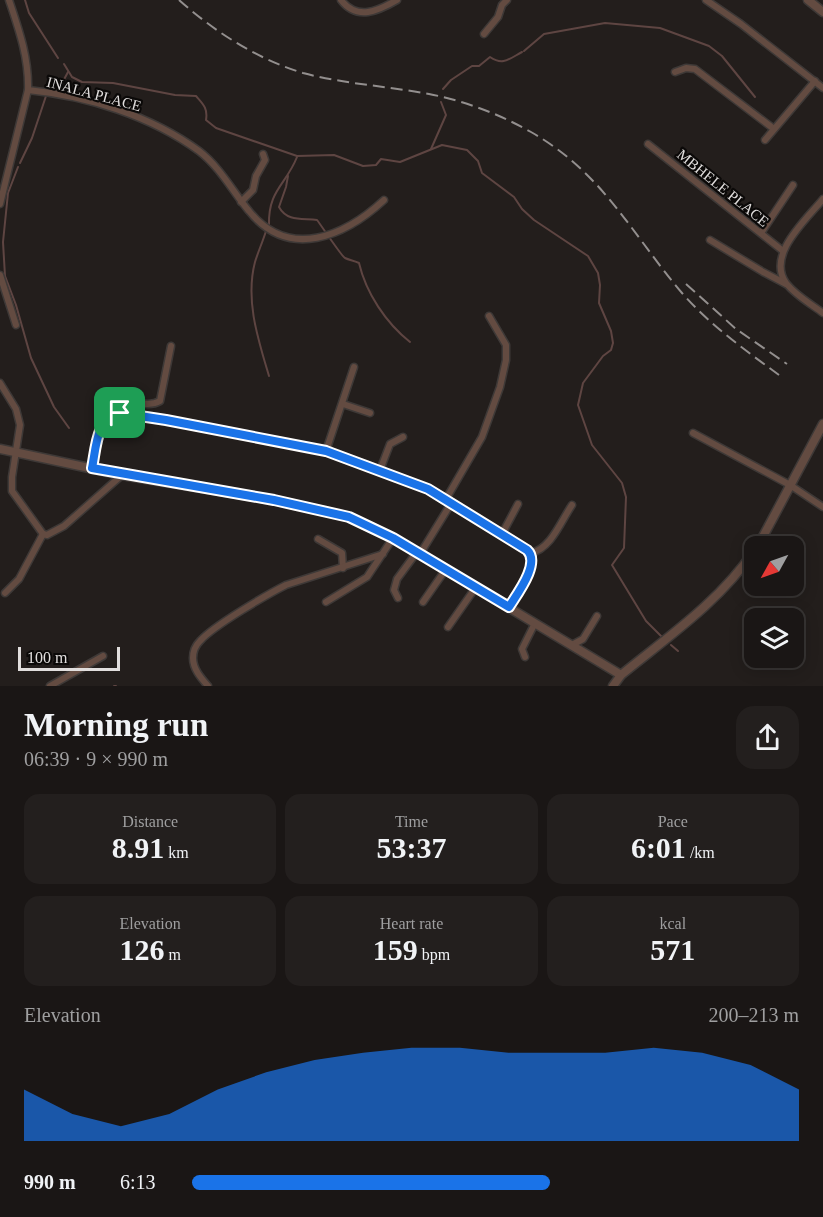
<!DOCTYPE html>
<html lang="en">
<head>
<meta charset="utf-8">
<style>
	:root { --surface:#1a1615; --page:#231f1e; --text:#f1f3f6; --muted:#9f9fa0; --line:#383534; --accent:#1a73e8 }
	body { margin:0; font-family:"Times New Roman",serif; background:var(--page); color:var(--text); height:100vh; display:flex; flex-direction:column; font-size:22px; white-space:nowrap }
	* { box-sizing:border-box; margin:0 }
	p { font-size:20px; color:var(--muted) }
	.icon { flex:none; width:33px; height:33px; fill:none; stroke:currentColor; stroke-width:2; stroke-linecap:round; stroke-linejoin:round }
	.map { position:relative; height:686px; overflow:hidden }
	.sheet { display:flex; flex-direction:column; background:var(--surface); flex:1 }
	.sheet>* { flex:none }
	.needle { width:39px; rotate:230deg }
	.buttons { position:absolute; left:744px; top:536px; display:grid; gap:12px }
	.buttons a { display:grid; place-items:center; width:60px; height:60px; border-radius:12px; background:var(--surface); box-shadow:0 3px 15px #0003,0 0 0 2px var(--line); font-size:30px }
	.scale { position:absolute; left:18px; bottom:15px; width:102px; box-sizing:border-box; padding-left:6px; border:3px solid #e1dedd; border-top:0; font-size:16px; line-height:21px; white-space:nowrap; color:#e1dedd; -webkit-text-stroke:4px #0b0908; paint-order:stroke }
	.pin { position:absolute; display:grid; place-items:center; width:51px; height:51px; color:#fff; margin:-26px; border-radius:12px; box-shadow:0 3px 9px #0006 }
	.round { display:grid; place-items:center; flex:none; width:63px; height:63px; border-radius:18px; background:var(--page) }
	.summary { display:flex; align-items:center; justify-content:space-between; height:102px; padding:0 24px }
	h1 { font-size:33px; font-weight:700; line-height:45px }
	.metrics { display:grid; grid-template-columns:repeat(3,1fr); gap:9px; height:102px; padding:6px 24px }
	.metrics div { display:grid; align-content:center; border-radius:15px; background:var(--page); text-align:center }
	.metrics b { font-size:30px; font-weight:700 }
	.metrics small { font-size:16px; font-weight:400 }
	.metrics p { font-size:16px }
	.chart { height:168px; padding:12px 24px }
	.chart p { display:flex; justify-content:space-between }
	.chart svg { width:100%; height:108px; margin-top:6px; fill:var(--accent); opacity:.7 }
	ul { padding:0 24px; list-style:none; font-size:20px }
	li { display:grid; grid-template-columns:96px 72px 1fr; align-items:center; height:45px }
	li i { height:15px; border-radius:8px; background:var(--accent) }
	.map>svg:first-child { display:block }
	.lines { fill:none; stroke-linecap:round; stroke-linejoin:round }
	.stream { stroke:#5e4542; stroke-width:2 }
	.minor-casing { stroke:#3e3937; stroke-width:9 }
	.tertiary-casing { stroke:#3e3937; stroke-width:11 }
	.minor { stroke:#634b41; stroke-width:6 }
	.tertiary { stroke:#634b41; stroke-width:8 }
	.rail { stroke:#938f8e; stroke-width:2; stroke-dasharray:12 6; stroke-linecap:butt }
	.route-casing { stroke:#fff; stroke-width:12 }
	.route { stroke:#1a73e8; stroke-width:8 }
	.labels { text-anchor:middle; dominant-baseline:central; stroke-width:4.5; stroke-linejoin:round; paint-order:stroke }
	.street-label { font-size:15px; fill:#e1dedd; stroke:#0b0908 }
</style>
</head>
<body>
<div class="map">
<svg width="823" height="686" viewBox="0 0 823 686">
	<rect width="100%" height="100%" fill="#231e1c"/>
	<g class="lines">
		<!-- stream -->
		<g class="stream">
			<path d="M25,0L29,13L58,58"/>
			<path d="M524,51L544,34L605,23L660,28L709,46L722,56L755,97"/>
			<path d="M64,64L72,77L82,82L113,83L175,95L196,96C203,104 208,108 206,120L216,128L297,156L334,155L363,166L376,165L381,159L400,162L442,145L467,150L478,161L482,173L514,197L522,209L534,220L588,256L598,273L600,285L599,303L611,331L613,343L611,350L603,356L583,383L578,405L592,445L622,483L626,497L624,548L612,565L646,621L661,636"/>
			<path d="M443,89L451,80L472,66H479L490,57C503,66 509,59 522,52"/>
			<path d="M51,91L60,87L68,72"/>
			<path d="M431,149L446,115L441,102"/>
			<path d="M20,163L32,138L47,93"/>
			<path d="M18,167L8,193L3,242L5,276L16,305L31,358L54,407L69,428"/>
			<path d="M288,176L286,187L279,207C287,222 303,218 317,220C321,225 342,257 345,258C349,260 355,261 359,263C366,293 386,323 410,342"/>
			<path d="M269,225C268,190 286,185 297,157"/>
			<path d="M266,231C263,241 258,252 255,262C245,300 258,339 269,376"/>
			<path d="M671,645L678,651"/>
			<path d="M114,686H116"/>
		</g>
		<defs>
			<g id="minor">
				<path d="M341,0C357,21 378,11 397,0"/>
				<path d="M706,0L741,24L823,88"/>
				<path d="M484,34L498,17L502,5L507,0"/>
				<path d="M675,72L686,68L695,69L774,129"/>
				<path d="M28,90C88,96 151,116 199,151C220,167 233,192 249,211C289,261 345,236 384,200"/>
				<path d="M765,140L815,81"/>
				<path d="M648,144L783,251"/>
				<path d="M823,199C806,220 766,255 786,283C795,295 811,304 823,313"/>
				<path d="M241,202L253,190L256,176L265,160L263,154"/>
				<path d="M0,204L28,90C29,58 19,30 9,0"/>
				<path d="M761,233L793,185"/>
				<path d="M710,240L763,272L786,284"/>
				<path d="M0,275L16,325"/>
				<path d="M0,383L16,409L20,425L12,477V491L43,534"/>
				<path d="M343,404L370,413"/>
				<path d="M114,414L116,402L118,401C132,400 148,408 160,401L171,346"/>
				<path d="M693,433L790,485L823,507"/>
				<path d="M326,451L354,367"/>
				<path d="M92,468L101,429L110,417L120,413L166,420L322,450L365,464L427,489L527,550C541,563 517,593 509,607"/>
				<path d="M380,470L390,444L403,437"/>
				<path d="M446,499L482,437L500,387L506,360V345L489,316"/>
				<path d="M502,534L518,504"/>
				<path d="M318,539L342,553L343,568"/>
				<path d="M531,553C551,549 561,521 572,505"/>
				<path d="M420,554L452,502"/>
				<path d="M5,593L19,579L43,534L47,535L64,526L122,475"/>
				<path d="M398,598L394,590L397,579L417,552"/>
				<path d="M326,602L367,577L393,538"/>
				<path d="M423,602L446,569"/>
				<path d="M448,627L476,587"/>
				<path d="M572,645L583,639L597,616"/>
				<path d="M525,657L522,649L535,623"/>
				<path d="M50,686L103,656"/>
				<path d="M208,686C201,678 193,669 193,658C193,652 196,645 200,641C213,626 268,594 286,585L383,554"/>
			</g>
			<g id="tertiary">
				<path d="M808,0L823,12"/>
				<path d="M0,449L122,475L274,500L349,517L393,538L621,675"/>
				<path d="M758,546L823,424"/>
				<path d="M613,686L621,675C669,636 719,602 754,551"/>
			</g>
		</defs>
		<!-- minor casing -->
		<use href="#minor" class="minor-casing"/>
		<!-- tertiary casing -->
		<use href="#tertiary" class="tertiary-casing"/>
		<!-- minor -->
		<use href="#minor" class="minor"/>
		<!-- tertiary -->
		<use href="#tertiary" class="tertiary"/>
		<!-- rail -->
		<g class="rail">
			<path d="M179,0C215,32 257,59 303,73C344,84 387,86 429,94C465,101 499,114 531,132C603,173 631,233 682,293C710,325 745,350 779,375"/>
			<path d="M686,284L736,329L787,364"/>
		</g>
	</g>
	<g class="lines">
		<defs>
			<path id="route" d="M120,413L166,420L326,451L428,489L527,550C541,563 517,594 509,607L393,538L349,517L274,500L92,468C96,449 96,417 120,413Z"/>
		</defs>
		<!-- route casing -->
		<use href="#route" class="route-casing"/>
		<!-- route -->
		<use href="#route" class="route"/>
	</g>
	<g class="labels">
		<!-- street labels -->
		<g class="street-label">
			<text transform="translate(94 94) rotate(15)">INALA PLACE</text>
			<text transform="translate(723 188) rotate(39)">MBHELE PLACE</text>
		</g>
	</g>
</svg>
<div class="buttons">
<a><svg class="needle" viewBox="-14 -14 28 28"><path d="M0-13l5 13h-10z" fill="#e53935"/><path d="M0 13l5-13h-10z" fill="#9f9fa0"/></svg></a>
<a><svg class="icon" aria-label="layers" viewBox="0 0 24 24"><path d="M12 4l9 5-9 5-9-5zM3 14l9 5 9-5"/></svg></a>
</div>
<div class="scale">100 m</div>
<div class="pin" style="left:120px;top:413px;background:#1e9e55"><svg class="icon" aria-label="arrive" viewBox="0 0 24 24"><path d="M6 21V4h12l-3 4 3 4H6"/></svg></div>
</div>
<section class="sheet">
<div class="summary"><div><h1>Morning run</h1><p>06:39 · 9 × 990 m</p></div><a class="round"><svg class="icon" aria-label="share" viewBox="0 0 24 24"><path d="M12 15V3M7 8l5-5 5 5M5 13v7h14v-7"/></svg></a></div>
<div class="metrics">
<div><p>Distance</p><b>8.91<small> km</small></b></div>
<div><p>Time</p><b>53:37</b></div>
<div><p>Pace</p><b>6:01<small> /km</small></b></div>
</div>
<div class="metrics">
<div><p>Elevation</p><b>126<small> m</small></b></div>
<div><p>Heart rate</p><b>159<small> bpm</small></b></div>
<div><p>kcal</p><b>571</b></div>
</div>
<div class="chart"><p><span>Elevation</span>200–213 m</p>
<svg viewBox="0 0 160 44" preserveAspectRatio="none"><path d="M0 44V23L10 33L20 38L30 33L40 23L50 16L60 11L70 8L80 6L90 6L100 8L110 8L120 8L130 6L140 8L150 13L160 23V44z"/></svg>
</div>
<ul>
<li><b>990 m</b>6:13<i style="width:59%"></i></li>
</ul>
</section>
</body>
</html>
